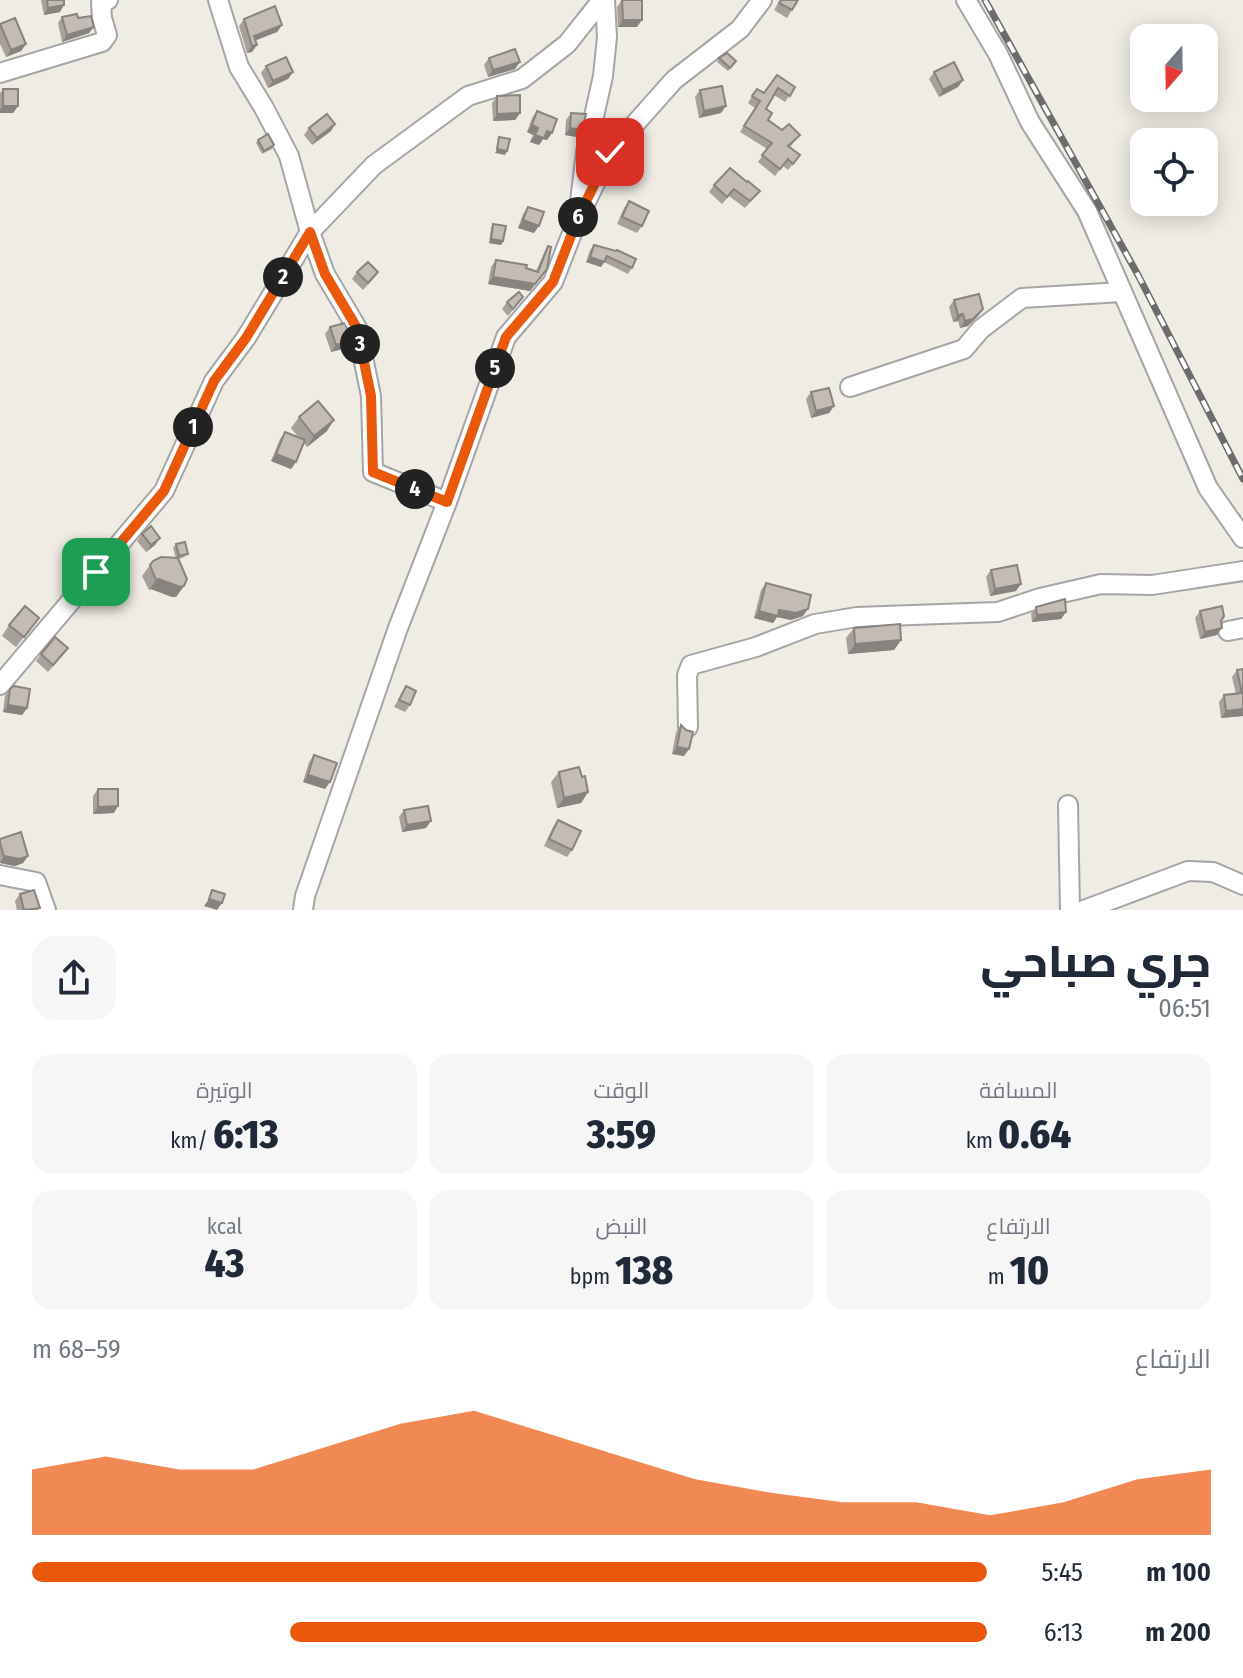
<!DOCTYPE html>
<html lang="ar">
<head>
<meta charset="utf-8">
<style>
	:root { --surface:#fff; --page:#f6f6f7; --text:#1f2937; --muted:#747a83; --accent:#ea580c }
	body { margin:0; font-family:"Fira Sans Condensed",Cairo,sans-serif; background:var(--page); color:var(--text); direction:rtl; height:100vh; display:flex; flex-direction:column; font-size:30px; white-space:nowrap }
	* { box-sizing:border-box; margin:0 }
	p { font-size:26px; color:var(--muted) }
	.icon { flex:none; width:44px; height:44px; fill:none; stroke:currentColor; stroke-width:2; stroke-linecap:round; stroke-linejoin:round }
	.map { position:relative; height:910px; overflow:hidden; direction:ltr }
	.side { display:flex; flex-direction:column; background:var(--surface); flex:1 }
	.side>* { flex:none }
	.needle { width:52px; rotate:200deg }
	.tools { position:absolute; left:1130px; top:24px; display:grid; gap:16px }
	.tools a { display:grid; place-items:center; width:88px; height:88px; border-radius:16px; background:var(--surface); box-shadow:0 4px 20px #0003; font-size:40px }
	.pin { position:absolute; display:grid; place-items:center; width:68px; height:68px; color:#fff; margin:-34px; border-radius:16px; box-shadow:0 4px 12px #0006 }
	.km { position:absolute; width:40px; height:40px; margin:-20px; border-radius:50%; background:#222; color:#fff; font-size:22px; line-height:40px; text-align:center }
	.round { display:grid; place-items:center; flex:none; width:84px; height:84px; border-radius:24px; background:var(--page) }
	.headline { display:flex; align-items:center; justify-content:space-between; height:136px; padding:0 32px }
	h1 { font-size:44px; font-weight:800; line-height:60px }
	.metrics { display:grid; grid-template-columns:repeat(3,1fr); gap:12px; height:136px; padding:8px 32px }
	.metrics div { display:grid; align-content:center; border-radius:20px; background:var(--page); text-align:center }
	.metrics b { font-size:40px; font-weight:800 }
	.metrics small { font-size:22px; font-weight:400 }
	.metrics p { font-size:22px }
	.chart { height:224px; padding:16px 32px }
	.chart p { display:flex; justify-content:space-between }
	.chart svg { width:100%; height:144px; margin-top:8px; fill:var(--accent); opacity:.7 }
	ul { padding:0 32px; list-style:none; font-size:26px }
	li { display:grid; grid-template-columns:128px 96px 1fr; align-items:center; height:60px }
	li i { height:20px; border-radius:10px; background:var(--accent) }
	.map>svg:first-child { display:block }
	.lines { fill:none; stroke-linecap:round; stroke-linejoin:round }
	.minor-casing { stroke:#a5a5a5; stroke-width:22 }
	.minor { stroke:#fff; stroke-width:18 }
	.rail-casing { stroke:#6c6c6c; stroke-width:7 }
	.rail { stroke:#fff; stroke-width:4; stroke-dasharray:12; stroke-linecap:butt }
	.wall { fill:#a8a19b }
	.shaded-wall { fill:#88837e }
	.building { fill:#c3bbb4; stroke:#88837e; stroke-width:2 }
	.route-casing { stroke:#fff; stroke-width:16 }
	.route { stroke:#ea580c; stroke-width:10 }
</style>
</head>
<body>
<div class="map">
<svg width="1243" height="910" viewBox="0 0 1243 910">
	<rect width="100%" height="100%" fill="#efece4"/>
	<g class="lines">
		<defs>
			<g id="minor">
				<path d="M218,0L239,67L264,108L289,156L310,232L325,274L357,328L371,396L373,472L447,502"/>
				<path d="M966,0L998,54L1030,122L1087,211L1208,488L1243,538"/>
				<path d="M0,73L102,42L107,35L102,18L101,3L108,0"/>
				<path d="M585,204L610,152L674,80L740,29L762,0"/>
				<path d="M850,387L964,349L981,329L1022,298L1122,292"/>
				<path d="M1228,631L1243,628"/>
				<path d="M0,685L164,491L214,381L246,338L310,232L374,165L468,96L522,79L567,44L602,0"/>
				<path d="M688,727L687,675L691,665L756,647L815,624L857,617L998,612L1040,598L1101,584L1152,585L1243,571"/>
				<path d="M1068,805L1070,910"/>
				<path d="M0,875L36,882L46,910"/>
				<path d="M303,910L305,896L398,628L447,502L506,337L553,282L578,218L586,152L603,76L607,37L605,0"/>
				<path d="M1084,910L1188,871L1213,872L1243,885"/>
			</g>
		</defs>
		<!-- minor casing -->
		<use href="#minor" class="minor-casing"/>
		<!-- minor -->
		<use href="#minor" class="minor"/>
		<defs>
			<path id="rail" d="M985,0L1138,275L1243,479"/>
		</defs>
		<!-- rail casing -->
		<use href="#rail" class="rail-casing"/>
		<!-- rail -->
		<use href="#rail" class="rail"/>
	</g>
	<!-- wall -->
	<g class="wall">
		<path d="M41,0H64L60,12L44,15Z"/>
		<path d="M622,0L637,27H618L617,7Z"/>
		<path d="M780,0H798L787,18L774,10Z"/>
		<path d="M62,17L78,18L89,33L62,42L58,23Z"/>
		<path d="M244,19L282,25L277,32L256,40L252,52L247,53L239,26Z"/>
		<path d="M0,24L26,44L21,51L6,57L0,44Z"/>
		<path d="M489,58L515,69L488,77L484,65Z"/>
		<path d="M719,58L736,61L728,71L717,62Z"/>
		<path d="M266,66L293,72L288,79L268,88L261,73Z"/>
		<path d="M934,72L963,80L958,87L939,97L929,79Z"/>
		<path d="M777,75L795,87L785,102L774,95L766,109L768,120L782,130L800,135L790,147L800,155L788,170L783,166L775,176L758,162L767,149L740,132L755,108L748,103L752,96L757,89L764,93Z"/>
		<path d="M3,89L18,106L13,113H0V93Z"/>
		<path d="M700,90L721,113L699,118L695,97Z"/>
		<path d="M497,96L520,113L515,120L493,121L492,103Z"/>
		<path d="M537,111L552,133L547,140L543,139L539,145L530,142L533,135L527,132L532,118Z"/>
		<path d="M571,113L582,130L577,137L565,135L566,120Z"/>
		<path d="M335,124L331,131L312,145L304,135L309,128Z"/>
		<path d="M258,140L274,145L272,149L262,154L256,143Z"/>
		<path d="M747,182L760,191L745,208L729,196L722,204L709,192L714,185Z"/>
		<path d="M629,201L642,226L637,233L617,224L624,208Z"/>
		<path d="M528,207L534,233L518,228L523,214Z"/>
		<path d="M493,224L503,241L501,245L489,243L491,228Z"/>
		<path d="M594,245L616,251L632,268L628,274L604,262L601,267L586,262L590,250Z"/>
		<path d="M548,246L547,269L530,291L488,284L491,267L496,260L536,271L544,253Z"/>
		<path d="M357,272L373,279L363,290L352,279Z"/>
		<path d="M954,300L983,309L978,316L968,326L960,328L958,321L953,322L949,307Z"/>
		<path d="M507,302L518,304L508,316L502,309Z"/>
		<path d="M330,327L346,348L331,352L325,334Z"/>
		<path d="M811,392L834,406L829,413L811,418L806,399Z"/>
		<path d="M299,417L327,431L307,447L304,443L296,462L291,469L271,461L280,439L285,432L299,438L291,428Z"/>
		<path d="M142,534L155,545L146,552L137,541Z"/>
		<path d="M176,544L185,557L178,559L184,586L176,597H172L151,589L149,590L142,576L150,565L176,558L173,548Z"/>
		<path d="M991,570L1016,591L990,596L986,577Z"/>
		<path d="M766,583L803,616L791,620L777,617L773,623L754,618L761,590Z"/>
		<path d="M1036,607L1066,612L1061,619L1032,622L1031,614Z"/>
		<path d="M1200,611L1217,635L1200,639L1195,618Z"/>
		<path d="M39,618L16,647L2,636L9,625Z"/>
		<path d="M854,628L901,640L894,650L848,654L846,638Z"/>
		<path d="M41,654L63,655L48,672L36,661Z"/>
		<path d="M1243,669V716L1221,718L1219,702L1224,695L1236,694L1232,677L1237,670Z"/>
		<path d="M406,686L410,705L405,712L394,707Z"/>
		<path d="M10,689L27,708L22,715L3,712L5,696Z"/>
		<path d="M681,725L689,749L684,756L672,754L676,732Z"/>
		<path d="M314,755L325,789L303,782L309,762Z"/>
		<path d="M559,772L582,777L588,792L581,803L557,808L551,782Z"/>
		<path d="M98,789L114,813L93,814V796Z"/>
		<path d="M404,810L426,828L402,832L399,817Z"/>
		<path d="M558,820L572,850L567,857L544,846L553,827Z"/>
		<path d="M0,839L28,856L23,863L15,866L0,863Z"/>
		<path d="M20,894L39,910H17L15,901Z"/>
	</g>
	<!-- shaded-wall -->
	<g class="shaded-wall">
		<path d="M64,5L60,12L44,15L48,8Z"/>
		<path d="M623,20H642L637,27H618Z"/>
		<path d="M282,25L277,32L249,43L254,36Z"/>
		<path d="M94,27L89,33L62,42L67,35Z"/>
		<path d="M26,44L21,51L6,57L11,50Z"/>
		<path d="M257,45L252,52L247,53L252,46Z"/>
		<path d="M520,62L515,69L488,77L493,70Z"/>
		<path d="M293,72L288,79L268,88L273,81Z"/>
		<path d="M963,80L958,87L939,97L943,90Z"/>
		<path d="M3,106H18L13,113H0V110Z"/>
		<path d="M726,106L721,113L699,118L704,111Z"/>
		<path d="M520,113L515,120L493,121L497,114Z"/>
		<path d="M335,124L331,131L312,145L317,138Z"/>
		<path d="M532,125L538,128L533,135L527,132Z"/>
		<path d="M570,128L582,130L577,137L565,135Z"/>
		<path d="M547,131L552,133L547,140L543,139L539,145L530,142L535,135Z"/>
		<path d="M497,149L507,151L505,155L495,153Z"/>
		<path d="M523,220L539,226L534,233L518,228Z"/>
		<path d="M491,239L503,241L501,245L489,243Z"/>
		<path d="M590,257L604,262L601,267L586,262Z"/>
		<path d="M547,269L530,291L488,284L493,277L535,284Z"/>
		<path d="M983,309L978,316L968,326L960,328L965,321Z"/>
		<path d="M963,314L958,321L953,322L958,315Z"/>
		<path d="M351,341L346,348L331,352L336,345Z"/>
		<path d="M834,406L829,413L811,418L816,411Z"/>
		<path d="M334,420L327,431L307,447L314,436Z"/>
		<path d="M276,454L296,462L291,469L271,461Z"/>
		<path d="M160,538L155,545L146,552L151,545Z"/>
		<path d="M159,579L184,586L176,597H172L151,589L149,590L156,580Z"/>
		<path d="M1021,584L1016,591L990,596L995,589Z"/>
		<path d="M808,609L803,616L791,620L777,617L773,623L754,618L759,611Z"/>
		<path d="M1066,612L1061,619L1032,622L1037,615Z"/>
		<path d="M1222,628L1217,635L1200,639L1205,632Z"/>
		<path d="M901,640L894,650L848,654L855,644Z"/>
		<path d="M8,705L27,708L22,715L3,712Z"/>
		<path d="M1243,709V716L1221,718L1226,711Z"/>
		<path d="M677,747L689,749L684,756L672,754Z"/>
		<path d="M308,775L330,782L325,789L303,782Z"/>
		<path d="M588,792L581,803L557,808L564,798Z"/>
		<path d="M118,806L114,813L93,814L98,807Z"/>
		<path d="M431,821L426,828L402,832L407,825Z"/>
		<path d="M4,856H28L23,863L15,866L0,863Z"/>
		<path d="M209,899L222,903L217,910L204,906Z"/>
	</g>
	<!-- building -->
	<g class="building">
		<path d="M47,0H64V5L48,8Z"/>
		<path d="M622,0H642V20H623Z"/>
		<path d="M781,0H798L792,10L779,3Z"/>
		<path d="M275,6L282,25L254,36L257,45L252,46L244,19Z"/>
		<path d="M77,14L78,18L91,16L94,27L67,35L62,17Z"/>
		<path d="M15,18L26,44L11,50L0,24Z"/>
		<path d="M515,49L520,62L493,70L489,58Z"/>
		<path d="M727,53L736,61L730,68L719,58Z"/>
		<path d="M286,57L293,72L273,81L266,66Z"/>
		<path d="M954,62L963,80L943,90L934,72Z"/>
		<path d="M777,75L795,87L790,96L778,88L766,109L772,113L768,120L782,130L789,124L800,135L788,146L800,155L793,164L788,159L780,169L762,155L772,143L744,126L760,101L752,96L757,89L764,93Z"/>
		<path d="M722,86L726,106L704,111L700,90Z"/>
		<rect x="3" y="89" width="15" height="17"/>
		<path d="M520,95V113L497,114V96Z"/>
		<path d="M537,111L557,119L552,133L547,131L544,138L535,135L538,128L532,125Z"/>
		<path d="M571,113L586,114L582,130L570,128Z"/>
		<path d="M327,114L335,124L317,138L309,128Z"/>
		<path d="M268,134L274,145L264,151L258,140Z"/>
		<path d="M499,137L510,139L507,151L497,149Z"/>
		<path d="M730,168L747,182L748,181L760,191L750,201L734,189L727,197L714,185Z"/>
		<path d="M629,201L649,211L642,226L622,217Z"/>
		<path d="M528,207L544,212L539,226L523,220Z"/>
		<path d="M493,224L506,226L503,241L491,239Z"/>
		<path d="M594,245L616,251L617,250L636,259L632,268L607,256L604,262L590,257Z"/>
		<path d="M548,246L551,247L547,269L535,284L493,277L496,260L527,265L526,268L538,272Z"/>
		<path d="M368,262L378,272L368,283L357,272Z"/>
		<path d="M519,292L523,297L513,309L507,302Z"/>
		<path d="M979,294L983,309L973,319L965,321L963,314L958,315L954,300Z"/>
		<path d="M345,323L351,341L336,345L330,327Z"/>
		<path d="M829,388L834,406L816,411L811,392Z"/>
		<path d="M318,401L334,420L314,436L299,417Z"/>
		<path d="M285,432L305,440L296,462L276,454Z"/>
		<path d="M151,526L160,538L151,545L142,534Z"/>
		<path d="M185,542L188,554L179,556L176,544Z"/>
		<path d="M161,557L178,558L187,579L184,586L180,587L159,579L156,580L150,565L153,561Z"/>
		<path d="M1017,565L1021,584L995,589L991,570Z"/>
		<path d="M766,583L811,595L808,609L796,613L779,610L778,616L759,611Z"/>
		<path d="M1065,599L1066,612L1037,615L1036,607Z"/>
		<path d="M25,606L39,618L24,637L9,625Z"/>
		<path d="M1222,606L1224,616L1221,621L1222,628L1205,632L1200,611Z"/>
		<path d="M900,624L901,640L855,644L854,628Z"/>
		<path d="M55,637L68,648L53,665L41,654Z"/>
		<path d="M1243,669V709L1226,711L1224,695L1242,693L1237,670Z"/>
		<path d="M14,686L30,689L27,708L8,705L10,689Z"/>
		<path d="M406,686L416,691L410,705L399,700Z"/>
		<path d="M681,725L686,730L693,732L689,749L677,747Z"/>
		<path d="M314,755L337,763L330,782L308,775Z"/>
		<path d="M579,767L582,777L585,776L588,792L564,798L559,772Z"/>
		<path d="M98,789H118V806L98,807Z"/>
		<path d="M428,806L431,821L407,825L404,810Z"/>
		<path d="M558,820L581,831L572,850L549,839Z"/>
		<path d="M21,832L28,856L20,859L4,856L0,843V839Z"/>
		<path d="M34,890L40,908L24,910L20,894Z"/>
		<path d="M212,890L225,894L222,903L209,899Z"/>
	</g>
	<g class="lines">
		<defs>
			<path id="route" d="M96,572L164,491L214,381L246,338L310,232L325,274L357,328L371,396L373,472L447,502L506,337L553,282L578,218L610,152"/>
		</defs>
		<!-- route casing -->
		<use href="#route" class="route-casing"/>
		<!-- route -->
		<use href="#route" class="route"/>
	</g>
</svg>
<div class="tools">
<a><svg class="needle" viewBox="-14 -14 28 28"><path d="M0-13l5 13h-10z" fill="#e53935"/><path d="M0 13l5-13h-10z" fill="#747a83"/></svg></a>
<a><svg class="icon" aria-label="locate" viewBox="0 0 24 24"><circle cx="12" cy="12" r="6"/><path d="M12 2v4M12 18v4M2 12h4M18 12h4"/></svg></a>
</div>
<div class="pin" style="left:96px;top:572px;background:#1e9e55"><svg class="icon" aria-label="arrive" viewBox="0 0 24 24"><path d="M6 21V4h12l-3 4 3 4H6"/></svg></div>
<div class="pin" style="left:610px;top:152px;background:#d93025"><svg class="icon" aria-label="check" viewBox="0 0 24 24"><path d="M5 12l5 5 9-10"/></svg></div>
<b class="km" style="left:193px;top:427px">1</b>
<b class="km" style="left:283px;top:277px">2</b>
<b class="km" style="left:360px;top:344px">3</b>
<b class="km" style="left:415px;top:489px">4</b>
<b class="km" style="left:495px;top:368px">5</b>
<b class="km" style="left:578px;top:217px">6</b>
</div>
<section class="side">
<div class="headline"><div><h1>جري صباحي</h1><p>06:51</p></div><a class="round"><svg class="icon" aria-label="share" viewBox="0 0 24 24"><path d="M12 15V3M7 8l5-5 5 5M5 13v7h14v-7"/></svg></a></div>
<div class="metrics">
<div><p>المسافة</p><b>0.64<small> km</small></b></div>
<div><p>الوقت</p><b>3:59</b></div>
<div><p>الوتيرة</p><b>6:13<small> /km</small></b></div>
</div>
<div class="metrics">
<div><p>الارتفاع</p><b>10<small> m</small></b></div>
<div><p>النبض</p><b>138<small> bpm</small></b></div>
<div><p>kcal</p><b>43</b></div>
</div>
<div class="chart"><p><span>الارتفاع</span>59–68 m</p>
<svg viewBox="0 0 160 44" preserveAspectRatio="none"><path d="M0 44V24L10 20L20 24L30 24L40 17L50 10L60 6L70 13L80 20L90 27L100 31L110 34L120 34L130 38L140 34L150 27L160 24V44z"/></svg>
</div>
<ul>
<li><b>100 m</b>5:45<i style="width:100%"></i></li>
<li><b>200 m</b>6:13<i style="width:73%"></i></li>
</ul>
</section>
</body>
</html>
